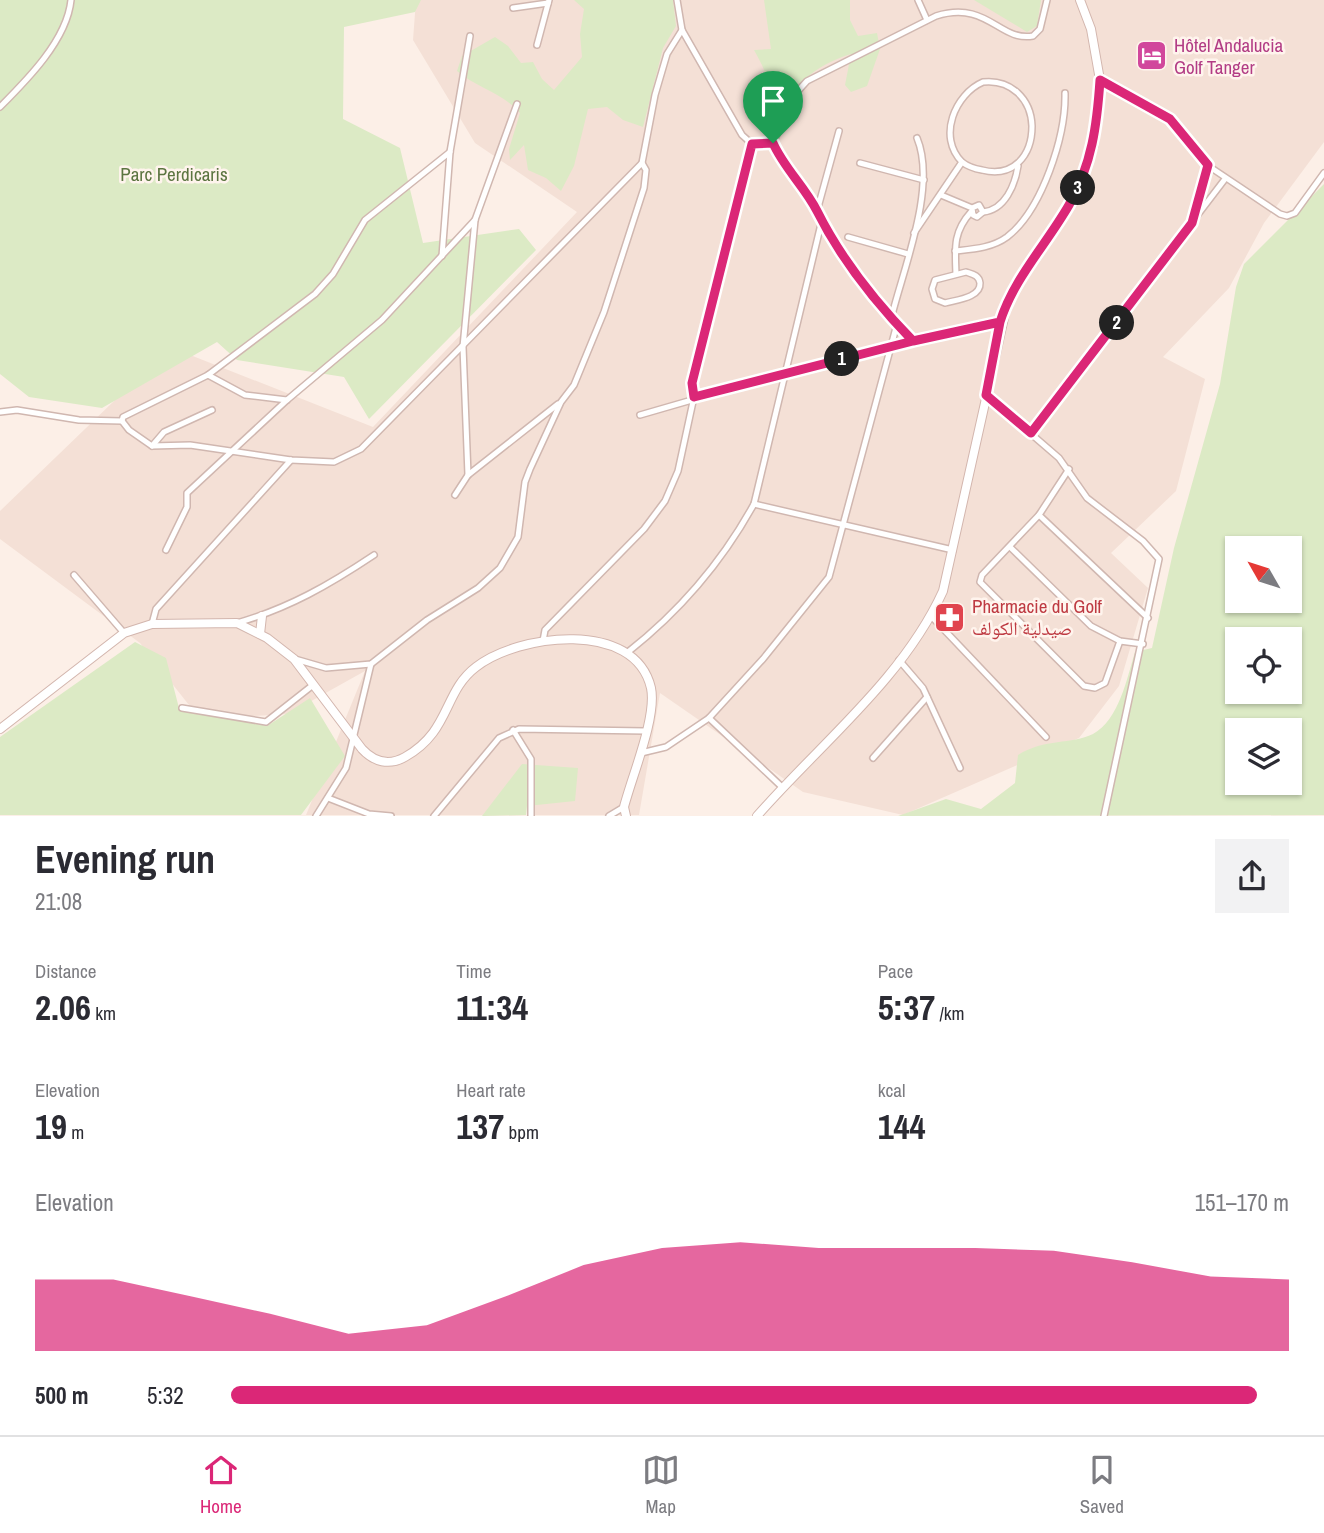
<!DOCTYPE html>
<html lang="en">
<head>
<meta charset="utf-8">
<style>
	:root { --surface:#fff; --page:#f2f2f3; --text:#2b2b33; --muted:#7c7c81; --line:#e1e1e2; --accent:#db2777 }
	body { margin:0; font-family:"Archivo Narrow","Noto Naskh Arabic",sans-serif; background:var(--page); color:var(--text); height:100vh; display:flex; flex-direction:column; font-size:26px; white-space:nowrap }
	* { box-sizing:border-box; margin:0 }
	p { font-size:23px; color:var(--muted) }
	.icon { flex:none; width:38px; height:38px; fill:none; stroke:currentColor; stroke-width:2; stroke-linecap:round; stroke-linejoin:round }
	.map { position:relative; height:816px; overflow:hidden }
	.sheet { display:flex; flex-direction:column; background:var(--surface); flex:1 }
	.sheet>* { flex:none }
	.needle { width:46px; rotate:309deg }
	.tools { position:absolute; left:1225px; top:536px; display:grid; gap:14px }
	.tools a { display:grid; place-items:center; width:77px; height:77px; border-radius:0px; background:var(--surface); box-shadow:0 2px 5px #0004; font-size:35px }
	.pin { position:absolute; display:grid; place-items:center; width:60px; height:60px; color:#fff; margin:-72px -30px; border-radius:50% 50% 50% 0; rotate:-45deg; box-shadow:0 0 7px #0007 }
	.pin .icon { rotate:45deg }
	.km { position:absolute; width:35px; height:35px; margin:-18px; border-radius:50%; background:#222; color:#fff; font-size:19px; line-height:35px; text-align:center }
	.round { display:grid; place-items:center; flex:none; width:74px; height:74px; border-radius:0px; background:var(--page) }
	.head { display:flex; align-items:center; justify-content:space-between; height:119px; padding:0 35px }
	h1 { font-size:38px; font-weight:700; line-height:52px }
	.stats { display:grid; grid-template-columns:repeat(3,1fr); gap:10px; height:119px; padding:7px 35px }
	.stats div { display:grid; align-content:center }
	.stats b { font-size:35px; font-weight:700 }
	.stats small { font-size:19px; font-weight:400 }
	.stats p { font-size:19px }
	.chart { height:196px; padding:14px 35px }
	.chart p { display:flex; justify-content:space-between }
	.chart svg { width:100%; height:126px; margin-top:7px; fill:var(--accent); opacity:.7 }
	ul { padding:0 35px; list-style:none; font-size:23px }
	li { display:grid; grid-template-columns:112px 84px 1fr; align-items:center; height:52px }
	li i { height:18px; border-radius:9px; background:var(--accent) }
	.tabs { display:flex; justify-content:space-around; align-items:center; height:98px; border-top:2px solid var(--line); background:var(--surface); font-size:19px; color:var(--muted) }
	.tabs a { display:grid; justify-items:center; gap:4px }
	.tabs .current { color:var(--accent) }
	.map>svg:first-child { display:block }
	.residential { fill:#f4e0d6 }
	.green { fill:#dceac5; fill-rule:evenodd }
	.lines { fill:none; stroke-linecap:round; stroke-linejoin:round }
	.street-casing { stroke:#d0b7b0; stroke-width:8 }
	.secondary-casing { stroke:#d3b6ae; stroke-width:10 }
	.street { stroke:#fff; stroke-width:5 }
	.secondary { stroke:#fff; stroke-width:8 }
	.route-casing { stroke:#fff; stroke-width:14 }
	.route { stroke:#db2777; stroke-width:9 }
	.labels { text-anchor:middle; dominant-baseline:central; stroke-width:5; stroke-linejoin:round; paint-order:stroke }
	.hotel-label { font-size:19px; fill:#b23c85; stroke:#fff4ed; text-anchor:start }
	.park-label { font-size:19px; fill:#5c7541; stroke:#fff4ed }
	.health-label { font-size:19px; fill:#be3a42; stroke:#fff4ed; text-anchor:start }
</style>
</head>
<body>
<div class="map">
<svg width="1324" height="816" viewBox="0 0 1324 816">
	<rect width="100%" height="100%" fill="#fcefe7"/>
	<!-- residential -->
	<path class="residential" d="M416,0H1324V142L1264,223L1229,288L1163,357L1205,379L1176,491L1111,553L1148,588L1119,686L1079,738L903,815L803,792L660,693L639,815H534L535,763L494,815H306L365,671L288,714L200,719L140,643L0,539V511L170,347L373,427L577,212L475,143L413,40Z"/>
	<!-- green -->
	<g class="green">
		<path d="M0,0H421L415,12L344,27L343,119L400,148L423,243L519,229L536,250L369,419L344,377L237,360L217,342L102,408L29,397L0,374Z"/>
		<path d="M574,0H673L676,26L663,48L643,127L623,120L607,107L588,109L574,166L561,191L546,178L528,170L524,145L510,160L509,149L520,113C503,93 477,88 457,71L462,56L495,37L508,46L521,63L533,62L542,79L554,90L582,57L580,34L584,9Z"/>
		<path d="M764,0H850V20L858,36L877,33L880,49L867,86L851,92L845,85L851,54C812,66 793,87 772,121C767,109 770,100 769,87C767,73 761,63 754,50L771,49Z"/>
		<path d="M974,0H1041L1037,26L1027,32Z"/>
		<path d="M1324,184V815L898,816L946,799L981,809L1015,783L1018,755C1045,738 1071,745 1093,734C1119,720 1127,678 1135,652L1152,648L1174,548L1220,384L1236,287L1244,264ZM1237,548H1290V600H1237ZM1237,639H1290V691H1237ZM1237,730H1290V782H1237Z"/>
		<path d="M135,642L166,658L179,708L267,726L310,698L345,756L301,815H0V737Z"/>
		<path d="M522,764L578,768L575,801L527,806L526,815L482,816Z"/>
	</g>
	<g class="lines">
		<defs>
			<g id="street">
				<path d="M677,0L682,30L742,135L752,144L773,143"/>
				<path d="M918,0L927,20"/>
				<path d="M513,8L548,3"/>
				<path d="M537,45L549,0"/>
				<path d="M1100,80L1170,119L1207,165L1280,214L1287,216L1295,213L1324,173"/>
				<path d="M983,82C1011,79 1031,99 1032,126C1032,156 1013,178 982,170C976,169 967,166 962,162C937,137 955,94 983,82Z"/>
				<path d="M0,107C27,80 67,40 71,0"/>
				<path d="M860,163L924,180"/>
				<path d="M941,195L972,208L979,205L983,212L977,217L973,215L972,208"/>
				<path d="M817,211L839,131"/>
				<path d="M983,212C1005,210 1015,185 1018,166"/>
				<path d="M1192,220L1207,165"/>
				<path d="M914,233L962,162"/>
				<path d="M848,237L908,254"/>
				<path d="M955,251C973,249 992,248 1007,237C1042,210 1066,136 1065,93"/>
				<path d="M442,256L450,152L470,36"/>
				<path d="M966,272C972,274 979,275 980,283C981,298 955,300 945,303L935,299L932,289L935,280Z"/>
				<path d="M956,274C955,248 953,232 971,212"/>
				<path d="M892,315C904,267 937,186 917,138"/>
				<path d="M913,341C876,303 840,258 817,211C805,187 784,168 773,143L797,92L807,81L936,16C988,0 999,42 1033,36L1040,29L1047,0"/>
				<path d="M208,375L245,395L287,400"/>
				<path d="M986,395L1059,458L1087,498L1143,541L1159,559L1104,816"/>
				<path d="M0,412L17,410L79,420L122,421L123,417L208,375L315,294L333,274L365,220L450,152"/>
				<path d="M640,415L785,373L1000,322"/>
				<path d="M122,421L129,430L152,446L190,445L291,460L334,462L361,449L642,163L655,95L667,54L682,30"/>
				<path d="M1031,433L1225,179"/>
				<path d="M152,446L164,432L212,410"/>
				<path d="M1069,469L1039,515L982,575L980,582L1084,686L1095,688L1105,683L1120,641"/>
				<path d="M468,475L463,347L475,220L517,104"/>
				<path d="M455,495L468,475L558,404"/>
				<path d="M754,504L953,550"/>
				<path d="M1039,515L1148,618"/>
				<path d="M1010,547L1091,626L1120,641L1143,644"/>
				<path d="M166,550L187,507V493L287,400L382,320L475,220"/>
				<path d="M74,575L124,633"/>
				<path d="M931,616L1046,737"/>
				<path d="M237,623C289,608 329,585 374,555"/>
				<path d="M152,624L156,609L291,460"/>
				<path d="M543,641L545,630L644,529L665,501L678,471L694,397L692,383L752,144"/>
				<path d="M628,652C680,611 722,562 754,504L821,224"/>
				<path d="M295,659L326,668L371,664L427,620L478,588L500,568L518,537L525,482L530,469L561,402L574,385L604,312L644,188L646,170L642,163"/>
				<path d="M899,660L923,688L960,768"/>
				<path d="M182,708L266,722L313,685"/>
				<path d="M709,718L782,787"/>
				<path d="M513,730L531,759V816"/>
				<path d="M641,753L666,747L709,718L763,659L829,577L897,324"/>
				<path d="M873,758L927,697"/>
				<path d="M328,798L369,814L391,816"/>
				<path d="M316,816L346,768L371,664"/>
				<path d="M434,816L499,738L519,729L645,731"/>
				<path d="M609,816L624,807"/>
			</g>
			<g id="secondary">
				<path d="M260,634L262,616"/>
				<path d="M0,729L124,633L152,624L237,623L267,638L294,659L362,749C374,762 389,766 405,757C451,731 443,692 476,667C518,634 635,619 651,688C657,717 632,776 624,807L626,816"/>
				<path d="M757,816C820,744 903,679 943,591L1008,300L1068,207L1094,145L1100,80L1091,29L1080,0"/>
			</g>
		</defs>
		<!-- street casing -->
		<use href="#street" class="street-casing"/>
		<!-- secondary casing -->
		<use href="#secondary" class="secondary-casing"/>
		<!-- street -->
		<use href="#street" class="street"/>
		<!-- secondary -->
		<use href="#secondary" class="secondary"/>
	</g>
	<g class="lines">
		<defs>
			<path id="route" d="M773,143L752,144L692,383L694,397L913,341L1000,322L986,395L1031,433L1192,223L1208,165L1170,119L1100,80C1097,125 1092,164 1069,205C1046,245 1014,278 1000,322L913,341C876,303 840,257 817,211C805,187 784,168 773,143"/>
		</defs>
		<!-- route casing -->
		<use href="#route" class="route-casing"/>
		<!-- route -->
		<use href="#route" class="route"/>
	</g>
	<!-- icons -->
	<defs>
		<symbol id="hotel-square" viewBox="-11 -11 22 22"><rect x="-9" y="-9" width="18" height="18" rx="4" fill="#d1479c" stroke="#fff4ed"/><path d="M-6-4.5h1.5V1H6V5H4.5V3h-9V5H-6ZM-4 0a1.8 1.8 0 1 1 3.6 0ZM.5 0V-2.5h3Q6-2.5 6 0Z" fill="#fff"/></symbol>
		<symbol id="pharmacy-square" viewBox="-11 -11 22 22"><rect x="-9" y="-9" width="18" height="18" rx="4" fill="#e0444e" stroke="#fff4ed"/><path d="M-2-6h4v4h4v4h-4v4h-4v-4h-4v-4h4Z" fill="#fff"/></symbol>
	</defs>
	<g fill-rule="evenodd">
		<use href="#hotel-square" x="1134" y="38" width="35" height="35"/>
		<use href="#pharmacy-square" x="932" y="600" width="35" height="35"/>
	</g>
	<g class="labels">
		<!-- hotel labels -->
		<g class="hotel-label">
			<text x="1174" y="45">Hôtel Andalucia<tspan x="1174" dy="22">Golf Tanger</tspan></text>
		</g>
		<!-- park labels -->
		<g class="park-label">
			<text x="174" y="174">Parc Perdicaris</text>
		</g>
		<!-- health labels -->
		<g class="health-label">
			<text x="972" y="606">Pharmacie du Golf<tspan x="972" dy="22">صيدلية الكولف</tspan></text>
		</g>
	</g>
</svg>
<div class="tools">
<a><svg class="needle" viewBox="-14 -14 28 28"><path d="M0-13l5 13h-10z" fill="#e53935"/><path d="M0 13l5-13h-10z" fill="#7c7c81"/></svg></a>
<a><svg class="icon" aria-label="locate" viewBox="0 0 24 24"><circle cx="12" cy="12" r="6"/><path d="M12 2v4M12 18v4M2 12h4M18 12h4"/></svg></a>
<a><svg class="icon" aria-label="layers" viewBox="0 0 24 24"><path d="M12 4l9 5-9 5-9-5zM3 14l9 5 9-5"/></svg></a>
</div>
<div class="pin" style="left:773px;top:143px;background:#1e9e55"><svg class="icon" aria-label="arrive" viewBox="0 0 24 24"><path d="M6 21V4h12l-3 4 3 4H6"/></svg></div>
<b class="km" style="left:842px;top:359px">1</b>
<b class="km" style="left:1117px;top:323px">2</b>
<b class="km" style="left:1078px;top:188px">3</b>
</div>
<section class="sheet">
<div class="head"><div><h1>Evening run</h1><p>21:08</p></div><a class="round"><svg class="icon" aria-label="share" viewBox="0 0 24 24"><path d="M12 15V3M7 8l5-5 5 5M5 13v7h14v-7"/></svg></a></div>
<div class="stats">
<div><p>Distance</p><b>2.06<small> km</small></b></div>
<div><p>Time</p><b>11:34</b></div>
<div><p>Pace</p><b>5:37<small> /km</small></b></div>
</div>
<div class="stats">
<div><p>Elevation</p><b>19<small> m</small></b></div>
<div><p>Heart rate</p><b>137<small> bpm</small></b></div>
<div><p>kcal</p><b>144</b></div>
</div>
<div class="chart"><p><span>Elevation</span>151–170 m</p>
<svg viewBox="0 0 160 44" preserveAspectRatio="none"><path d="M0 44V19L10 19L20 25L30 31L40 38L50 35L60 25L70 14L80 8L90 6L100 8L110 8L120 8L130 9L140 13L150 18L160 19V44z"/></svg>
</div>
<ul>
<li><b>500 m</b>5:32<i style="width:97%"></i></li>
</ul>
</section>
<nav class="tabs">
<a class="current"><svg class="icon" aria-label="home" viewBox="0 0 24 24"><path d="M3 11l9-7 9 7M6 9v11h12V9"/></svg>Home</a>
<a><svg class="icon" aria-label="map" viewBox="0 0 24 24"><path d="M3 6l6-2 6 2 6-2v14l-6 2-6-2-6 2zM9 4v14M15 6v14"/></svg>Map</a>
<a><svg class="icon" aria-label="saved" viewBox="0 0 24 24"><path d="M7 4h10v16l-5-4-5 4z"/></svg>Saved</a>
</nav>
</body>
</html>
